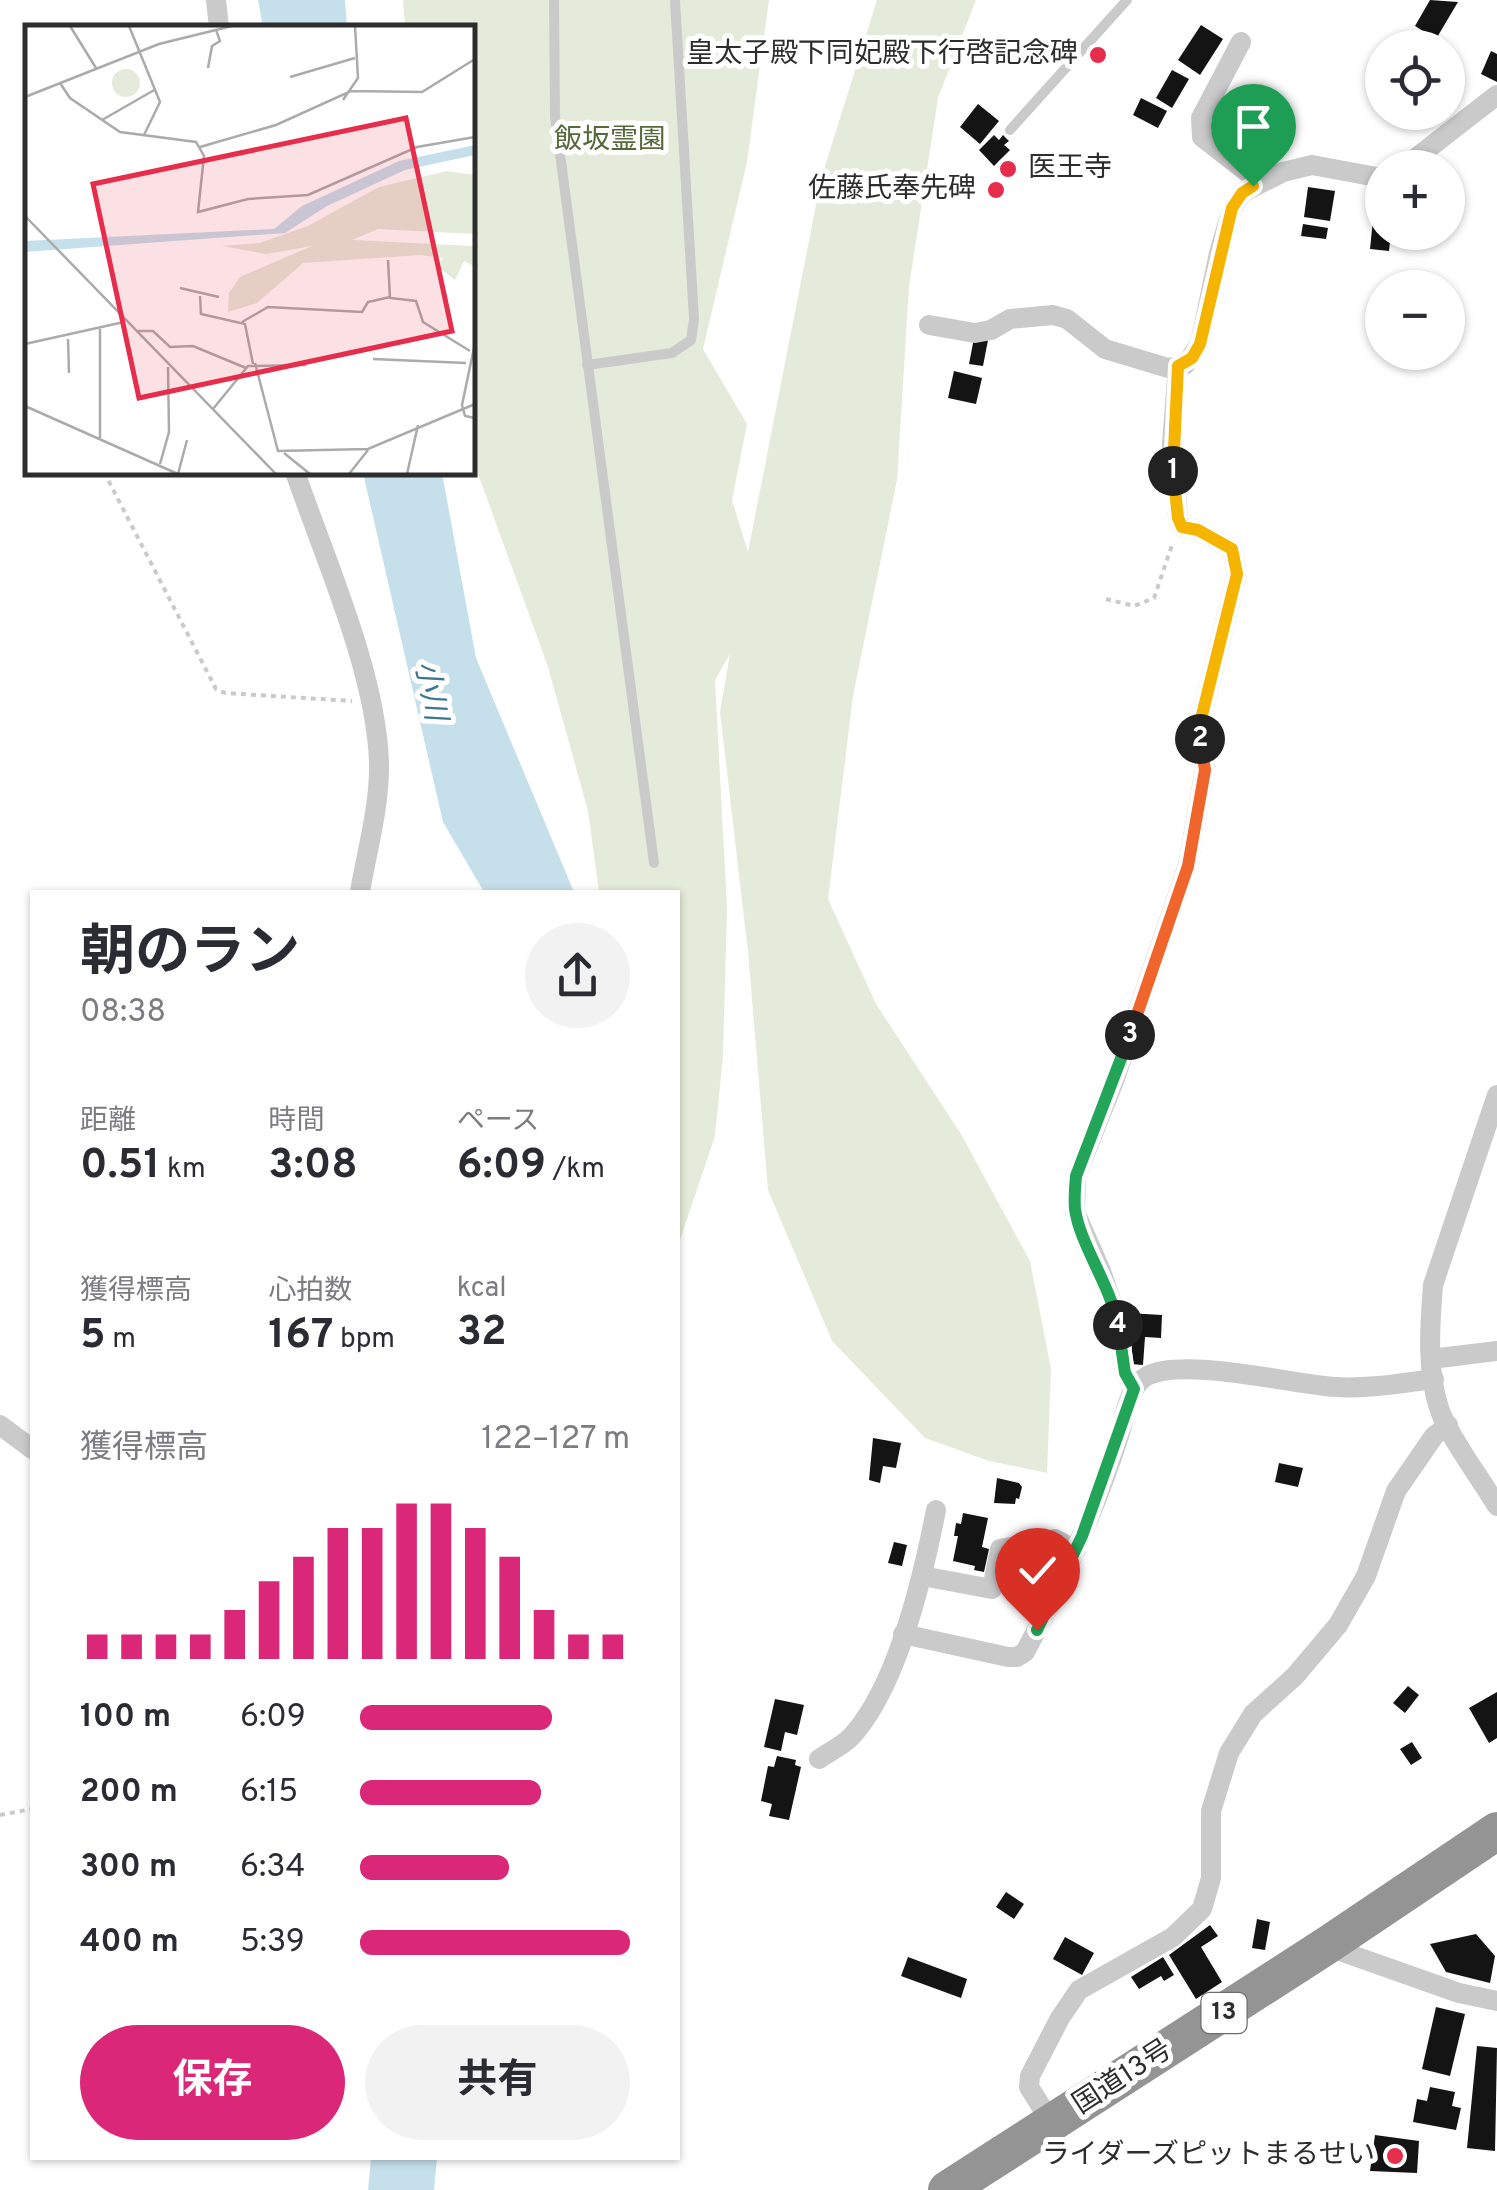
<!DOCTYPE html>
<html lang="ja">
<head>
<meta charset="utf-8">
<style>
	:root { --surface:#fff; --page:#f2f2f3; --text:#2b2b33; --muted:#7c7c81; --accent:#db2777 }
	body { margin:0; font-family:Overpass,"Noto Sans JP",sans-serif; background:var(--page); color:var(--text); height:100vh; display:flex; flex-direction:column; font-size:38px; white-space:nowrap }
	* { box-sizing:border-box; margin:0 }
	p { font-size:32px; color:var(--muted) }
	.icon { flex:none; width:55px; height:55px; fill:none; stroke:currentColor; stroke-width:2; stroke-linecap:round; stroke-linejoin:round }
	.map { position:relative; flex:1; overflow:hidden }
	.drawer { position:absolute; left:30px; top:890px; width:650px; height:1270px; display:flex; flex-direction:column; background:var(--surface); border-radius:0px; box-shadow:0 2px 8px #0004 }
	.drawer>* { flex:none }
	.buttons { position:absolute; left:1365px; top:30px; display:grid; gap:20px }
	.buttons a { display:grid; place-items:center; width:100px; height:100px; border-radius:50%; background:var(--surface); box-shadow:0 2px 8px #0004; font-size:50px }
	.pin { position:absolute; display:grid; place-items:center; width:85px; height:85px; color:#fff; margin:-102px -42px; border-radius:50% 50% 50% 0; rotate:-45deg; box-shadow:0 0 10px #0007 }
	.pin .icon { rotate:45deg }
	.km { position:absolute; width:50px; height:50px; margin:-25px; border-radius:50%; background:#222; color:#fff; font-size:28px; line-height:50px; text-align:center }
	.round { display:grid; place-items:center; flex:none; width:105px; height:105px; border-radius:52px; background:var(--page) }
	.overview { display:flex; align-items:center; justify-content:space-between; height:170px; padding:0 50px }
	h1 { font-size:55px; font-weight:700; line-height:75px }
	.figures { display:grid; grid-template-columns:repeat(3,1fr); gap:15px; height:170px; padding:10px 50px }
	.figures div { display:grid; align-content:center }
	.figures b { font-size:42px; font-weight:700 }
	.figures small { font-size:28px; font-weight:400 }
	.figures p { font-size:28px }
	.chart { height:280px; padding:20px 50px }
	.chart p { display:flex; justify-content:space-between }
	.chart svg { width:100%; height:180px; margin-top:10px; stroke:var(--accent); stroke-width:6 }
	.action { display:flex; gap:20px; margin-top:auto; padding:20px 50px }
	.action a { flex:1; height:115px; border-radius:60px; background:var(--accent); color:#fff; font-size:40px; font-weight:700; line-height:115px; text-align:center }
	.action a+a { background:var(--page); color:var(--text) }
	ul { padding:0 50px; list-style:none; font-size:32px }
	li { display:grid; grid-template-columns:160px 120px 1fr; align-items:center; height:75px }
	li i { height:25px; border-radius:12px; background:var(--accent) }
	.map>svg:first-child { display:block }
	.green { fill:#e5ebda }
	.water { fill:#c6e0eb }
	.building { fill:#141414 }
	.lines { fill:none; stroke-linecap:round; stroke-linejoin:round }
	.path { stroke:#cacaca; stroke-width:4; stroke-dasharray:5 5; stroke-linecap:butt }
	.lane { stroke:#cacaca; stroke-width:10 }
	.street { stroke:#cacaca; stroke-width:20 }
	.highway { stroke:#949494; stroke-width:38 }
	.split-1-casing { stroke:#fff; stroke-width:20 }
	.split-2-casing { stroke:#fff; stroke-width:20 }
	.split-3-casing { stroke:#fff; stroke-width:20 }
	.split-4-casing { stroke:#fff; stroke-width:20 }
	.split-5-casing { stroke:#fff; stroke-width:20 }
	.split-1 { stroke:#f5b400; stroke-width:12 }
	.split-2 { stroke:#f5b400; stroke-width:12 }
	.split-3 { stroke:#f0652b; stroke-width:12 }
	.split-4 { stroke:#22a559; stroke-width:12 }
	.split-5 { stroke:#22a559; stroke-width:12 }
	.poi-dot { fill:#e62d4c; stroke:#fff; stroke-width:4 }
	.labels { text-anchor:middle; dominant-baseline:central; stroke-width:10; stroke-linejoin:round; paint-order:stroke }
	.shield { fill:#fff; stroke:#6c6c6c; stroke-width:2.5 }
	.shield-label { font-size:25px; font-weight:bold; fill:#2d2d2d }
	.poi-label { font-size:28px; fill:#2d2d2d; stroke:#fff; text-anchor:end }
	.park-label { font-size:28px; fill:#55693a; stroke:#fff }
	.street-label { font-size:28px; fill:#2d2d2d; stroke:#fff }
	.water-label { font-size:30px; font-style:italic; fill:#3b778f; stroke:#fff }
	.inset-road { fill:none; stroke:#ababab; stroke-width:2.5 }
	.view { fill:#e62d4c; fill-opacity:0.15; stroke:#e62d4c; stroke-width:5 }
	.inset-edge { fill:none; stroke:#2d2d2d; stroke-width:5 }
</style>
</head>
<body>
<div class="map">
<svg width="1497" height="2190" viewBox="0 0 1497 2190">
	<rect width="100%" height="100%" fill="#fff"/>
	<!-- green -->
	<path class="green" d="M403,0H769L747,162L703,349L747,424L732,500L748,552L821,179L877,0H976L938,98L909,287L897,480L853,696L828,899L876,1004L961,1134L1030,1261L1051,1369L1047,1473L989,1461L925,1438L832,1341L768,1190L748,952L720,712L730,654L715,680L727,908L723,1056L715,1136L678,1246V892H599L588,811L548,667L473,460L472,28L405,27Z"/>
	<!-- water -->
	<g class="water">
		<path d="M258,0H345L347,27H263Z"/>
		<path d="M363,473H442L476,658L574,892H484L443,822Z"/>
		<path d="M371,2158H437L434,2190H368Z"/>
	</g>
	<!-- building -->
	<g class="building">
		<path d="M1430,0L1458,2L1436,39L1415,26Z"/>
		<path d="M1201,25L1223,39L1200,75L1178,60Z"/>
		<path d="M1491,51L1497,54V82L1481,74Z"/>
		<path d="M1172,70L1189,79L1172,108L1156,98Z"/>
		<path d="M1141,98L1167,111L1158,128L1133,115Z"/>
		<path d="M978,104L999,121L980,144L960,127Z"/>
		<path d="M994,135L999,140L1003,135L1009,141L1004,145L1010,150L994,166L979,150Z"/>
		<path d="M1308,187L1335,191L1330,221L1304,217Z"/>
		<path d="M1374,210L1382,211V232H1391L1389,251L1370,249Z"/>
		<path d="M1303,224L1328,228L1326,239L1301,236Z"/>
		<path d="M974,338L988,340L983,366L969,364Z"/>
		<path d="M954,371L982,378L976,404L948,398Z"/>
		<path d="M1128,1313L1162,1315L1161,1338L1145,1337L1143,1365L1130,1364L1133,1336H1126Z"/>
		<path d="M873,1438L901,1443L896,1468L883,1466L880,1483L869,1480Z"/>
		<path d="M1279,1463L1303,1468L1298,1487L1275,1482Z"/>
		<path d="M997,1478L1019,1483L1022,1487L1019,1499L1016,1498L1015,1504L994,1503Z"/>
		<path d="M963,1513L988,1518L982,1547L989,1549L984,1572L974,1570L975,1566L953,1561L958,1536H954L956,1523L961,1524Z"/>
		<path d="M894,1542L907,1545L902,1566L888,1563Z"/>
		<path d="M1007,1564L1022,1567L1016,1595L1001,1591Z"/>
		<path d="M1408,1686L1419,1695L1405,1713L1393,1703Z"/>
		<path d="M1497,1692V1738L1489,1743L1469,1708Z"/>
		<path d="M775,1699L804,1705L797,1735L785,1732L781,1751L764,1747Z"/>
		<path d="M1412,1742L1422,1758L1411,1765L1400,1749Z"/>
		<path d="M777,1756L796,1760L795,1765L801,1767L789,1820L769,1816L772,1804L761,1801L768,1766L774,1767Z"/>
		<path d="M1006,1892L1024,1904L1014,1919L996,1907Z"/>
		<path d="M1257,1919L1270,1922L1265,1950L1252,1948Z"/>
		<path d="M1210,1925L1218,1936L1201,1947L1222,1982L1196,1999L1169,1955Z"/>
		<path d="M1476,1934L1495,1956L1490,1983L1446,1972L1430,1944Z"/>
		<path d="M1065,1937L1094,1953L1082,1975L1053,1959Z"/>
		<path d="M908,1957L967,1979L961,1998L901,1976Z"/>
		<path d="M1163,1957L1174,1975L1164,1981L1161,1976L1139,1989L1131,1977Z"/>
		<path d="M1436,2007L1465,2014L1450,2076L1422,2069Z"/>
		<path d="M1477,2046L1497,2048L1495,2151L1467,2148Z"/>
		<path d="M1430,2087L1455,2092L1452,2106L1461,2108L1456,2130L1413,2122L1417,2099L1427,2101Z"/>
		<path d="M1375,2135L1419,2141L1417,2173L1370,2171Z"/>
	</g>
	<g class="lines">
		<!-- path -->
		<g class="path">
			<path d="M104,472L216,689L225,693L352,701"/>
			<path d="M1106,599L1134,606L1154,598L1173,542"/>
			<path d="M0,1815L32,1809"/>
		</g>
		<!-- lane -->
		<g class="lane">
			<path d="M554,0L555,116L654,863"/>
			<path d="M1010,130L1127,0"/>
			<path d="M587,365L672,353L691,340L694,319L675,0"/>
		</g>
		<!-- street -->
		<g class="street">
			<path d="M216,0L219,28"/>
			<path d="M1241,42L1201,118L1202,137L1260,182"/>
			<path d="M1403,168L1497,95"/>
			<path d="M929,325L975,333L991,330L1010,319L1053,315L1067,319L1105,349L1168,368L1185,365L1200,344L1219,253L1232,209L1242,193L1283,172L1312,165L1382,178"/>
			<path d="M295,472C325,559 376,672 379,762C380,806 367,850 360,892"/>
			<path d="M1497,1095L1433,1285C1430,1325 1426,1371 1440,1411C1450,1438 1481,1479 1497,1506"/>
			<path d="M1431,1359L1497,1351"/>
			<path d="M1134,1389L1125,1373L1117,1318L1101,1271L1075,1212L1076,1176L1114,1081L1188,865L1205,769L1199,734L1202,715L1237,574L1232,549L1198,530L1182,527L1178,518L1172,444L1178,366"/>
			<path d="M0,1425L32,1449"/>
			<path d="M922,1576L992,1589L1000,1549L1055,1539L1076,1550"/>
			<path d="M903,1634L1008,1657H1017L1025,1652C1063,1582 1095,1511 1119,1436C1125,1417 1128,1386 1147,1376C1183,1357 1291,1384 1335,1387C1368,1389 1401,1383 1434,1379"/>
			<path d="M819,1759C829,1752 842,1746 851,1737C898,1686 923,1577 936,1510"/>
			<path d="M1326,1946L1459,1993L1497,2001"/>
			<path d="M1052,2124L1029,2087L1030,2076L1060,2018L1079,1990L1173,1937L1202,1909L1211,1878V1811L1229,1753L1253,1714L1295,1676L1338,1625L1366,1576L1396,1491L1434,1436L1448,1425"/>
		</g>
		<!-- highway -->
		<path class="highway" d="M947,2190L1326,1946L1497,1831"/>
	</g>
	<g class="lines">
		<defs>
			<path id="split-1" d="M1173,471L1178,366L1192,358L1200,344L1232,208L1242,193L1253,186"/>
			<path id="split-2" d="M1173,471L1178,518L1182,527L1198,530L1232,549L1237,574L1202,715L1200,739"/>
			<path id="split-3" d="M1130,1035L1188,866L1205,770L1200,739"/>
			<path id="split-4" d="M1118,1325C1110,1284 1080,1245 1075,1209C1074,1198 1075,1187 1076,1176L1130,1035"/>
			<path id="split-5" d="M1037,1630L1082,1536L1134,1389L1125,1373L1118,1325"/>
		</defs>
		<!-- split-1 casing -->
		<use href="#split-1" class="split-1-casing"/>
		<!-- split-2 casing -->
		<use href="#split-2" class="split-2-casing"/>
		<!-- split-3 casing -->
		<use href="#split-3" class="split-3-casing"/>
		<!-- split-4 casing -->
		<use href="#split-4" class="split-4-casing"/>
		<!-- split-5 casing -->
		<use href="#split-5" class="split-5-casing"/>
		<!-- split-1 -->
		<use href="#split-1" class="split-1"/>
		<!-- split-2 -->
		<use href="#split-2" class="split-2"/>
		<!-- split-3 -->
		<use href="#split-3" class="split-3"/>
		<!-- split-4 -->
		<use href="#split-4" class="split-4"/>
		<!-- split-5 -->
		<use href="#split-5" class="split-5"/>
	</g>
	<!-- markers -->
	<g class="poi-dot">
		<circle cx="1098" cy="55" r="10"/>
		<circle cx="1008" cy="169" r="10"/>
		<circle cx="996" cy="190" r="10"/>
		<circle cx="1395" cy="2156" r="10"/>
	</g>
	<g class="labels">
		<!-- shield labels -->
		<rect class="shield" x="1201.5" y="1993" width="45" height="40" rx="8"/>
		<g class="shield-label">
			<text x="1224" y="2013">13</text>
		</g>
		<!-- poi labels -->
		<g class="poi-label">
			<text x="1078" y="55">皇太子殿下同妃殿下行啓記念碑</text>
			<text x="1028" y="169" text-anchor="start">医王寺</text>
			<text x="976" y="190">佐藤氏奉先碑</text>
			<text x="1375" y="2156">ライダーズピットまるせい</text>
		</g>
		<!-- park labels -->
		<g class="park-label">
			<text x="610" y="141">飯坂霊園</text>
		</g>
		<!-- street labels -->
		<g class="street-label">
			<text transform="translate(1123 2078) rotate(-33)">国道13号</text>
		</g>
		<!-- water labels -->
		<g class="water-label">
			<text transform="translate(429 691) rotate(79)">小川</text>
		</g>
	</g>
	<!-- overview -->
	<g transform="translate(25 25)">
		<rect width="450" height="450" fill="#fff"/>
		<path d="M87 58a14 14 0 1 1 28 0a14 14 0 1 1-28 0ZM422,146L450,150V209L353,204L327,215L448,221L450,242L439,236L430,255L412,241L418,233L396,230L278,238L232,278L203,287L204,268L215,252L287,221L241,229L197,221L235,218L283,201L354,162Z" fill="#e5ebda"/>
		<path d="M450,120V130L380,145L302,181L260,208L0,227V216L249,204L277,181L374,136Z" fill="#c6e0eb"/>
		<path class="inset-road" d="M45,1L71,43M104,1L135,77L119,110M183,43L187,21L195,16L191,5M265,52L330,33M35,58L45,73L95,107L171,117L179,131L173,187L223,174L283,170L392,122L450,112M0,72L134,19L207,1M318,75L333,53L330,1M77,95L131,64M175,122L251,100L326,66L397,67L450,34M0,191L251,449M363,235L365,273L391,276L398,297L445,326M155,263L194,272M175,271L176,289L220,299L228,339M217,297L243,282L337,287L343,277L365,272M111,306H128L145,322L168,321L221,343M43,314L44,348M450,318L437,380L440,391L450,393M0,319L99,297M348,334L441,338M230,338L253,426L343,424L450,379M0,381L153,449M188,384L223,341L281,340M75,413V304M259,428L285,449M135,439L144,407L143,342M153,449L162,415M324,449L343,425M382,449L393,400"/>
		<path class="view" d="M381,93L427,306L114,373L68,159Z"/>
		<rect width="450" height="450" class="inset-edge"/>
	</g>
</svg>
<div class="buttons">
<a><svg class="icon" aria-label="locate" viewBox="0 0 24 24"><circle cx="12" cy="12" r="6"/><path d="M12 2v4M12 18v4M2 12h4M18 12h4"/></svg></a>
<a>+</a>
<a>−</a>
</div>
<div class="pin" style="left:1253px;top:186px;background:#1e9e55"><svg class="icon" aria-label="arrive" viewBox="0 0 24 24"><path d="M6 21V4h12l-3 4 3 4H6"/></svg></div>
<div class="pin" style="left:1037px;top:1630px;background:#d93025"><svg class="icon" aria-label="check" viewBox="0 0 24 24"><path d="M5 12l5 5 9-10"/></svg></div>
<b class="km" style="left:1173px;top:471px">1</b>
<b class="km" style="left:1200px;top:739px">2</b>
<b class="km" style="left:1130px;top:1035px">3</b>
<b class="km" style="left:1118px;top:1325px">4</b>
<section class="drawer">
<div class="overview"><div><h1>朝のラン</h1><p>08:38</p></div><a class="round"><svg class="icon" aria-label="share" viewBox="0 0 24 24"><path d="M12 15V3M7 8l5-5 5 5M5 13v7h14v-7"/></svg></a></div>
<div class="figures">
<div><p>距離</p><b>0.51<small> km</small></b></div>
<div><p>時間</p><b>3:08</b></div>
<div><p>ペース</p><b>6:09<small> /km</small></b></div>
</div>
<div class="figures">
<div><p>獲得標高</p><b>5<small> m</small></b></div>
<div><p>心拍数</p><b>167<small> bpm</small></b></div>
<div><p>kcal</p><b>32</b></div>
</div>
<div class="chart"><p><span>獲得標高</span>122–127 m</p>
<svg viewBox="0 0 160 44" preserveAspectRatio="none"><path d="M5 44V38M15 44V38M25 44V38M35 44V38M45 44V32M55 44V25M65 44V19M75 44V12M85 44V12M95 44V6M105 44V6M115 44V12M125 44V19M135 44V32M145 44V38M155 44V38"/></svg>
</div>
<ul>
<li><b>100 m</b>6:09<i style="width:71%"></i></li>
<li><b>200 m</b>6:15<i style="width:67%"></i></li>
<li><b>300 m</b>6:34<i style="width:55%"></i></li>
<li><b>400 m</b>5:39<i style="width:100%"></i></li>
</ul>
<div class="action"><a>保存</a><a>共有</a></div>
</section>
</div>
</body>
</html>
